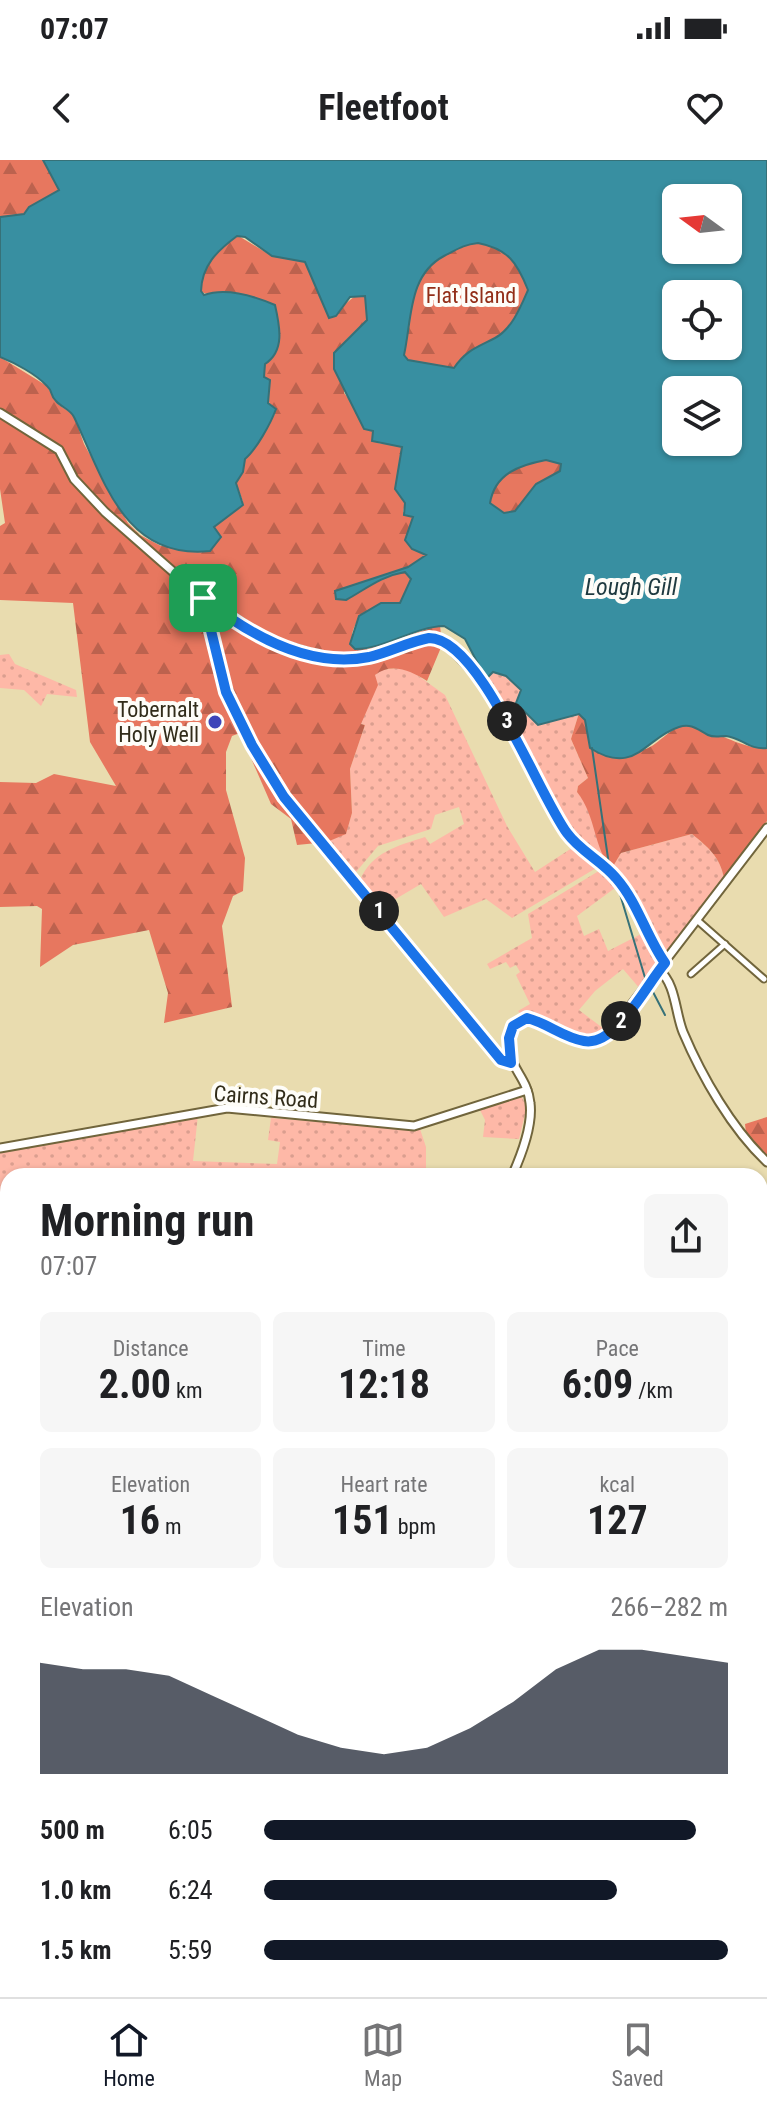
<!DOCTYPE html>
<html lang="en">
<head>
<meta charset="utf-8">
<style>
	:root { --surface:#fff; --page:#f6f6f6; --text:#202124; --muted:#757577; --line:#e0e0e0; --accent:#111827 }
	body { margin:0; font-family:"Roboto Condensed",sans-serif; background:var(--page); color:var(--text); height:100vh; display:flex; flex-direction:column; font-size:30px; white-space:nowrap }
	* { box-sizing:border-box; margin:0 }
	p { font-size:26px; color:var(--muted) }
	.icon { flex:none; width:44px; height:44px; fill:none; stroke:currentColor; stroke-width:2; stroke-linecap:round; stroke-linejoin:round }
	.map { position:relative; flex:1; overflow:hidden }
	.side { position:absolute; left:0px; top:1008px; width:768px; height:830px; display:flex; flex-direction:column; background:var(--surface); border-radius:24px 24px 0 0; box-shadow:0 2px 6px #0004 }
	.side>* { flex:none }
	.needle { width:52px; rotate:285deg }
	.controls { position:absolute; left:662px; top:24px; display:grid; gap:16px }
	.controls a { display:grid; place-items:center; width:80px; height:80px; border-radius:12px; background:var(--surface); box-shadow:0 2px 6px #0004; font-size:40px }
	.pin { position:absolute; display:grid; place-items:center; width:68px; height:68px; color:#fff; margin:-34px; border-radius:16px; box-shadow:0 4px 12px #0006 }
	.km { position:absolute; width:40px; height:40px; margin:-20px; border-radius:50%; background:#222; color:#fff; font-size:22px; line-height:40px; text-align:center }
	.round { display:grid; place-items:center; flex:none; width:84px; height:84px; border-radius:12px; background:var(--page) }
	.head { display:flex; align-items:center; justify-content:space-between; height:136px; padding:0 40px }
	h1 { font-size:44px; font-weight:700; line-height:60px }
	.stats { display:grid; grid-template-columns:repeat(3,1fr); gap:12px; height:136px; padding:8px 40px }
	.stats div { display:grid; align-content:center; border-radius:12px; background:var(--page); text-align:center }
	.stats b { font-size:40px; font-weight:700 }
	.stats small { font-size:22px; font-weight:400 }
	.stats p { font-size:22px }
	.chart { height:224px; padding:16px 40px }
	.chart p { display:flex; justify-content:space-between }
	.chart svg { width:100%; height:144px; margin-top:8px; fill:var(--accent); opacity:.7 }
	ul { padding:0 40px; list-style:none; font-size:26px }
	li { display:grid; grid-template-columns:128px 96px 1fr; align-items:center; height:60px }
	li i { height:20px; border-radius:10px; background:var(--accent) }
	.status { display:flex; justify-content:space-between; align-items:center; height:56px; padding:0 40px; background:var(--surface); direction:ltr }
	.status svg { height:22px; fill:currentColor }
	header { display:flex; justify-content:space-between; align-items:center; height:104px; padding:0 40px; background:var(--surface); font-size:36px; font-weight:700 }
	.menu { display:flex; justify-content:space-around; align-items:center; height:112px; border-top:2px solid var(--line); background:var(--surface); font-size:22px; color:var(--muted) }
	.menu a { display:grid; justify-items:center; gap:4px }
	.menu .active { color:var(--accent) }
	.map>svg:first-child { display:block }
	.grass { fill:url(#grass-dots) }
	.forest { fill:url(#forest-firs) }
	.water { fill:#388fa1; stroke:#367178; stroke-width:2; fill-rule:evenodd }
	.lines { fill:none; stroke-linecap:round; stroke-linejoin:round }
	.stream { stroke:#367178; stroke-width:2 }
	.street-casing { stroke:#71653c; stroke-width:9 }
	.secondary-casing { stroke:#71653c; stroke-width:11 }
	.street { stroke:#fff; stroke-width:5 }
	.secondary { stroke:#fff; stroke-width:7 }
	.route-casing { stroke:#fff; stroke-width:16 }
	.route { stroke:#1a73e8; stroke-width:10 }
	.poi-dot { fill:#3d45b9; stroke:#fefdf8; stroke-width:3 }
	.labels { text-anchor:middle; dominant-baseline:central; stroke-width:8; stroke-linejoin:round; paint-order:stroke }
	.park-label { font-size:22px; fill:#922e18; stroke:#fefdf8 }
	.poi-label { font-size:22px; fill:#312c1a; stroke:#fefdf8; text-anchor:end }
	.street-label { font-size:22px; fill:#312c1a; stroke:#fefdf8 }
	.water-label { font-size:24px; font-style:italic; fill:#1f3a40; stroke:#fefdf8 }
</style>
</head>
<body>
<div class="status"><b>07:07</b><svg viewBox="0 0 49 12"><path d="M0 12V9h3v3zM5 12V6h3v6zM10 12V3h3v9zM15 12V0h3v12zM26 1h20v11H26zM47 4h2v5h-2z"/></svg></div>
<header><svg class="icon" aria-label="back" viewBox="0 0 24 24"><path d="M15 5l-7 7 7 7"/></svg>Fleetfoot<svg class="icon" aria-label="heart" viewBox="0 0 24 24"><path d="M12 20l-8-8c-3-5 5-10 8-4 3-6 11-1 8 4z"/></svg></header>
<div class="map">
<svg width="767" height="1837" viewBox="0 0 767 1837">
	<defs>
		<pattern id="grass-dots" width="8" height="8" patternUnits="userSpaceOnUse" patternTransform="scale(2)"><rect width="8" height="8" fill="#feb8a7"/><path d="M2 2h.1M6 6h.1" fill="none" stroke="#da9e8f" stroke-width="1.8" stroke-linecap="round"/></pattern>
		<pattern id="forest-firs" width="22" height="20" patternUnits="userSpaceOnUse" patternTransform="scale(2)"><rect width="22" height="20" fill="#e7775f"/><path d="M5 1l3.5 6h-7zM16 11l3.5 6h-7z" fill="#bc624e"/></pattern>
	</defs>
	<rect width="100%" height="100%" fill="#e9dcaf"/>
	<!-- grass -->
	<g class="grass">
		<path d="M9,494L15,504L76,530L77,537L47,534L41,546L24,530L0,528V495Z"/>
		<path d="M399,508L413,512L445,535L507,666L535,712L575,686L598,707L512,758L486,739L444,757L421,724L382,747L360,720C372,692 397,686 425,677L430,684L464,664L459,647L435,655L431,669L378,686L356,712L349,710L327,682L346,673L352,653L350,609L365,565L361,564L375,515L381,510Z"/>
		<path d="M493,512L506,516L521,530L516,543L538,565L579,553L571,579L588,618L578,626L577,632L590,648L605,700L578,680L486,519Z"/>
		<path d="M692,674C708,687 720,697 724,718L665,795L625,722L612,708L621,693Z"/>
		<path d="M602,709L619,725L577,756L584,776L599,769L608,791L645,772V781L653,787L659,805L641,830L623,809L595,831L579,850L608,872C576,888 553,854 522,855L518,851L530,844L516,815L520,812L516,805L510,808L506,802L490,809L487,804L532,778L528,754Z"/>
		<path d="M521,936L527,946L519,979L483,977L485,960L480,950Z"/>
		<path d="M198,955L193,1001L277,1004L280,982L268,980L271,958L420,969L426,987V1016H8V1651L0,1662V993Z"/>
	</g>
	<!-- forest -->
	<g class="forest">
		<path d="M0,0H43L59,30L29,47L24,54L0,57Z"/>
		<path d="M237,75L272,96L305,102L326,148L339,149L355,136L365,137L367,160L346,180L344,233L357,249L364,269L373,271L378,283L402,286L395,330L405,343L403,352L413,356V364L427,395L396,414L406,412L411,419L400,443H381C367,457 359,450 352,474L367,489L440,465L442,485L427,521C411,511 392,502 375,515L378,525L361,564L365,565L350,609L352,653L346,674L327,682L297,685L291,659L271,644L240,573L232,576L226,592V630L245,698L243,731L233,736L222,766L232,847L164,863L168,833L149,770L73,785L40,807L42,749L37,746L0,747V622L36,623L54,614L116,626L90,582L73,443L0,440V366L5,363L0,329V197L47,226L59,245L74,255L84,284L128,363L140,375L161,386L213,367L243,342L236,323L243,312L244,298C260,287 264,270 275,254C265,239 264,222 265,204C284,192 279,175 277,155L201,132C202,105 217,91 237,75Z"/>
		<path d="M478,83C508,89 517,102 528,130C521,146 512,169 495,178C478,187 466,190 454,208L408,200L404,195C412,159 408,115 444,96C458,89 462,85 478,83Z"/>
		<path d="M546,299L562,304L560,311L536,324L515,351L504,353L490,342C496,313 519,305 546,299Z"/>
		<path d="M579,553L585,560L590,588C606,589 625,592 641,590C659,588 670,563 690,566C716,569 741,590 767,588V661L724,718C720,697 708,687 692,674L621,693L612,708C593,689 597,657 577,632L578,626L588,618L571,579Z"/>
		<path d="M767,957V998L746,973L745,964Z"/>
	</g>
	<!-- water -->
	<g class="water">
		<path d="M43,0H767V588C749,590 742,578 726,576C720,576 714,578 708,575C698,570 692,563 679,567C646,577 635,617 590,588L585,560L579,554L538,565L516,543L521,530L506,516L493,512L486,519L465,479L444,466C413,467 386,489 355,489L350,484L359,456L381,443H400L411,419L405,412C381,416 366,429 346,440L336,439L335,431L408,407L426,395L412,389L405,380L413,357L404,355L405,343L395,329L402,287L372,281L373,271L364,269L334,209V193L367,160L365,136L350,137L336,156L329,158L305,102L272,96L245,77L237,76C217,91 202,105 201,131L204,135C227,127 254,136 275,145C280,167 285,191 265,204L264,217L270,220L268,243L276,249C271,263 256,290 245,299L243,312L236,323L243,345L214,367L221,377L210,391C124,400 104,320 74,257C71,250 61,247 56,241C50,236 53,231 47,226C36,214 15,203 0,197V57L24,54L29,47L59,30ZM676,38H728V90H676ZM478,83C508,89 517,102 528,130C521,146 512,169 495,178C478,187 466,190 454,208L408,200L404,195C412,159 408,115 444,96C458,89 462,85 478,83ZM676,134H728V186H676ZM676,230H728V282H676ZM546,300L561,304L560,311L536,324L515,351L504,353L490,343C495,313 520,305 546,300Z"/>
		<path d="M767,1261V1418L760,1423V1283Z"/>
	</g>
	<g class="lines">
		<!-- stream -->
		<g class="stream">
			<path d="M592,588L609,705"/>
			<path d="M617,724L646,821"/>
			<path d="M653,832L665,855"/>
		</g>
		<defs>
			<g id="street">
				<path d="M697,760L764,819"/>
				<path d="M691,814L725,784"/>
				<path d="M760,1738L767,1737"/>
				<path d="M421,1837L423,1830"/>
			</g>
			<g id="secondary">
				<path d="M0,253L59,290L74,319L105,352L203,438L270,481L330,499L367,497L429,478L446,483L490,530L568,674L616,717L632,740L665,803"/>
				<path d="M203,440L226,532L252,585L284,637L501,900L511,903"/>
				<path d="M659,810C676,824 675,852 683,872C702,917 732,969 767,1002"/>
				<path d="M0,988L227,948L414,966L527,930"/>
				<path d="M512,1016C521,996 533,965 530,943C527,911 499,905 513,866L527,858L584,881L606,878L767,668"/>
				<path d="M0,1747L8,1736"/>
			</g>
		</defs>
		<!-- street casing -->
		<use href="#street" class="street-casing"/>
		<!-- secondary casing -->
		<use href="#secondary" class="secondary-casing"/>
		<!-- street -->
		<use href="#street" class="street"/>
		<!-- secondary -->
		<use href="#secondary" class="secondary"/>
	</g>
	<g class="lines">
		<defs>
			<path id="route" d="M203,438C248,474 309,509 369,497C390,492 408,482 429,478C480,478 538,634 567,673C580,691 602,701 616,718C638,743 646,776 665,803C646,825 616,887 584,881C564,878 547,863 527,858L513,866L509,878L511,903L501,900L284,637L252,585L226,532Z"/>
		</defs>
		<!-- route casing -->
		<use href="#route" class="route-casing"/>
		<!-- route -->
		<use href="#route" class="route"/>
	</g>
	<!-- markers -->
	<circle class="poi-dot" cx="215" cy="562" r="8"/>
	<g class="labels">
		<!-- park labels -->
		<g class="park-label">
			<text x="471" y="135">Flat Island</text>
		</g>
		<!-- poi labels -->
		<g class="poi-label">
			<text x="199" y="549">Tobernalt<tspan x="199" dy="25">Holy Well</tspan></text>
		</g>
		<!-- street labels -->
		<g class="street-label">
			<text transform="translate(266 937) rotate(4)">Cairns Road</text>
		</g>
		<!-- water labels -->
		<g class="water-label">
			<text x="631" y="427">Lough Gill</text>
		</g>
	</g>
</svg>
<div class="controls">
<a><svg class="needle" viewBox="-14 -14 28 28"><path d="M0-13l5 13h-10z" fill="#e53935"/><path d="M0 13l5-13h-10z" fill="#757577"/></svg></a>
<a><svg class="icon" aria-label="locate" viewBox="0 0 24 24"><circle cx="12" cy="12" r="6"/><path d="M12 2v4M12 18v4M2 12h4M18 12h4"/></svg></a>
<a><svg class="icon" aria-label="layers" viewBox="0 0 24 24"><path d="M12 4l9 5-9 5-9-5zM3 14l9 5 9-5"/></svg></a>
</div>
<div class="pin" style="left:203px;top:438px;background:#1e9e55"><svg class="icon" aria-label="arrive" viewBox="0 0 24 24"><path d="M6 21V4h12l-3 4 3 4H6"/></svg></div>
<b class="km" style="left:379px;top:751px">1</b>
<b class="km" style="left:621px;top:861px">2</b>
<b class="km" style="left:507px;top:561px">3</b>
<section class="side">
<div class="head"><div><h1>Morning run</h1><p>07:07</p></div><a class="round"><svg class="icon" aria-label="share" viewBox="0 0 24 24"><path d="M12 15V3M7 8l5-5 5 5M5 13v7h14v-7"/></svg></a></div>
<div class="stats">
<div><p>Distance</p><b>2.00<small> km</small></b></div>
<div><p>Time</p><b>12:18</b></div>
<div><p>Pace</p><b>6:09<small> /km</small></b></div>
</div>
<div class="stats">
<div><p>Elevation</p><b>16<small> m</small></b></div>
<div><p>Heart rate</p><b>151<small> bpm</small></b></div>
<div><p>kcal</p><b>127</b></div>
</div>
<div class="chart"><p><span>Elevation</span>266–282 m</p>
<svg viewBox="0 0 160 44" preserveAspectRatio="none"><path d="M0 44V10L10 12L20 12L30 14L40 20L50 26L60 32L70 36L80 38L90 36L100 30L110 22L120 12L130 6L140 6L150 8L160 10V44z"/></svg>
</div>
<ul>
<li><b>500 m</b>6:05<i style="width:93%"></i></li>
<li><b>1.0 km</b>6:24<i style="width:76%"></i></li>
<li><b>1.5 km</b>5:59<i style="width:100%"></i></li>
</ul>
</section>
</div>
<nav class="menu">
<a class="active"><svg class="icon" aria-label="home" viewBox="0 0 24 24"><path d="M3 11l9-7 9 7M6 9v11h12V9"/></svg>Home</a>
<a><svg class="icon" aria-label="map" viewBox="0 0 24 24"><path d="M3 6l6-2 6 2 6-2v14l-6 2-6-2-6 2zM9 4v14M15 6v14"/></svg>Map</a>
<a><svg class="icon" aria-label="saved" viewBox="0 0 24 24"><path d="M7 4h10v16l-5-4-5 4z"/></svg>Saved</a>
</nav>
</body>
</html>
